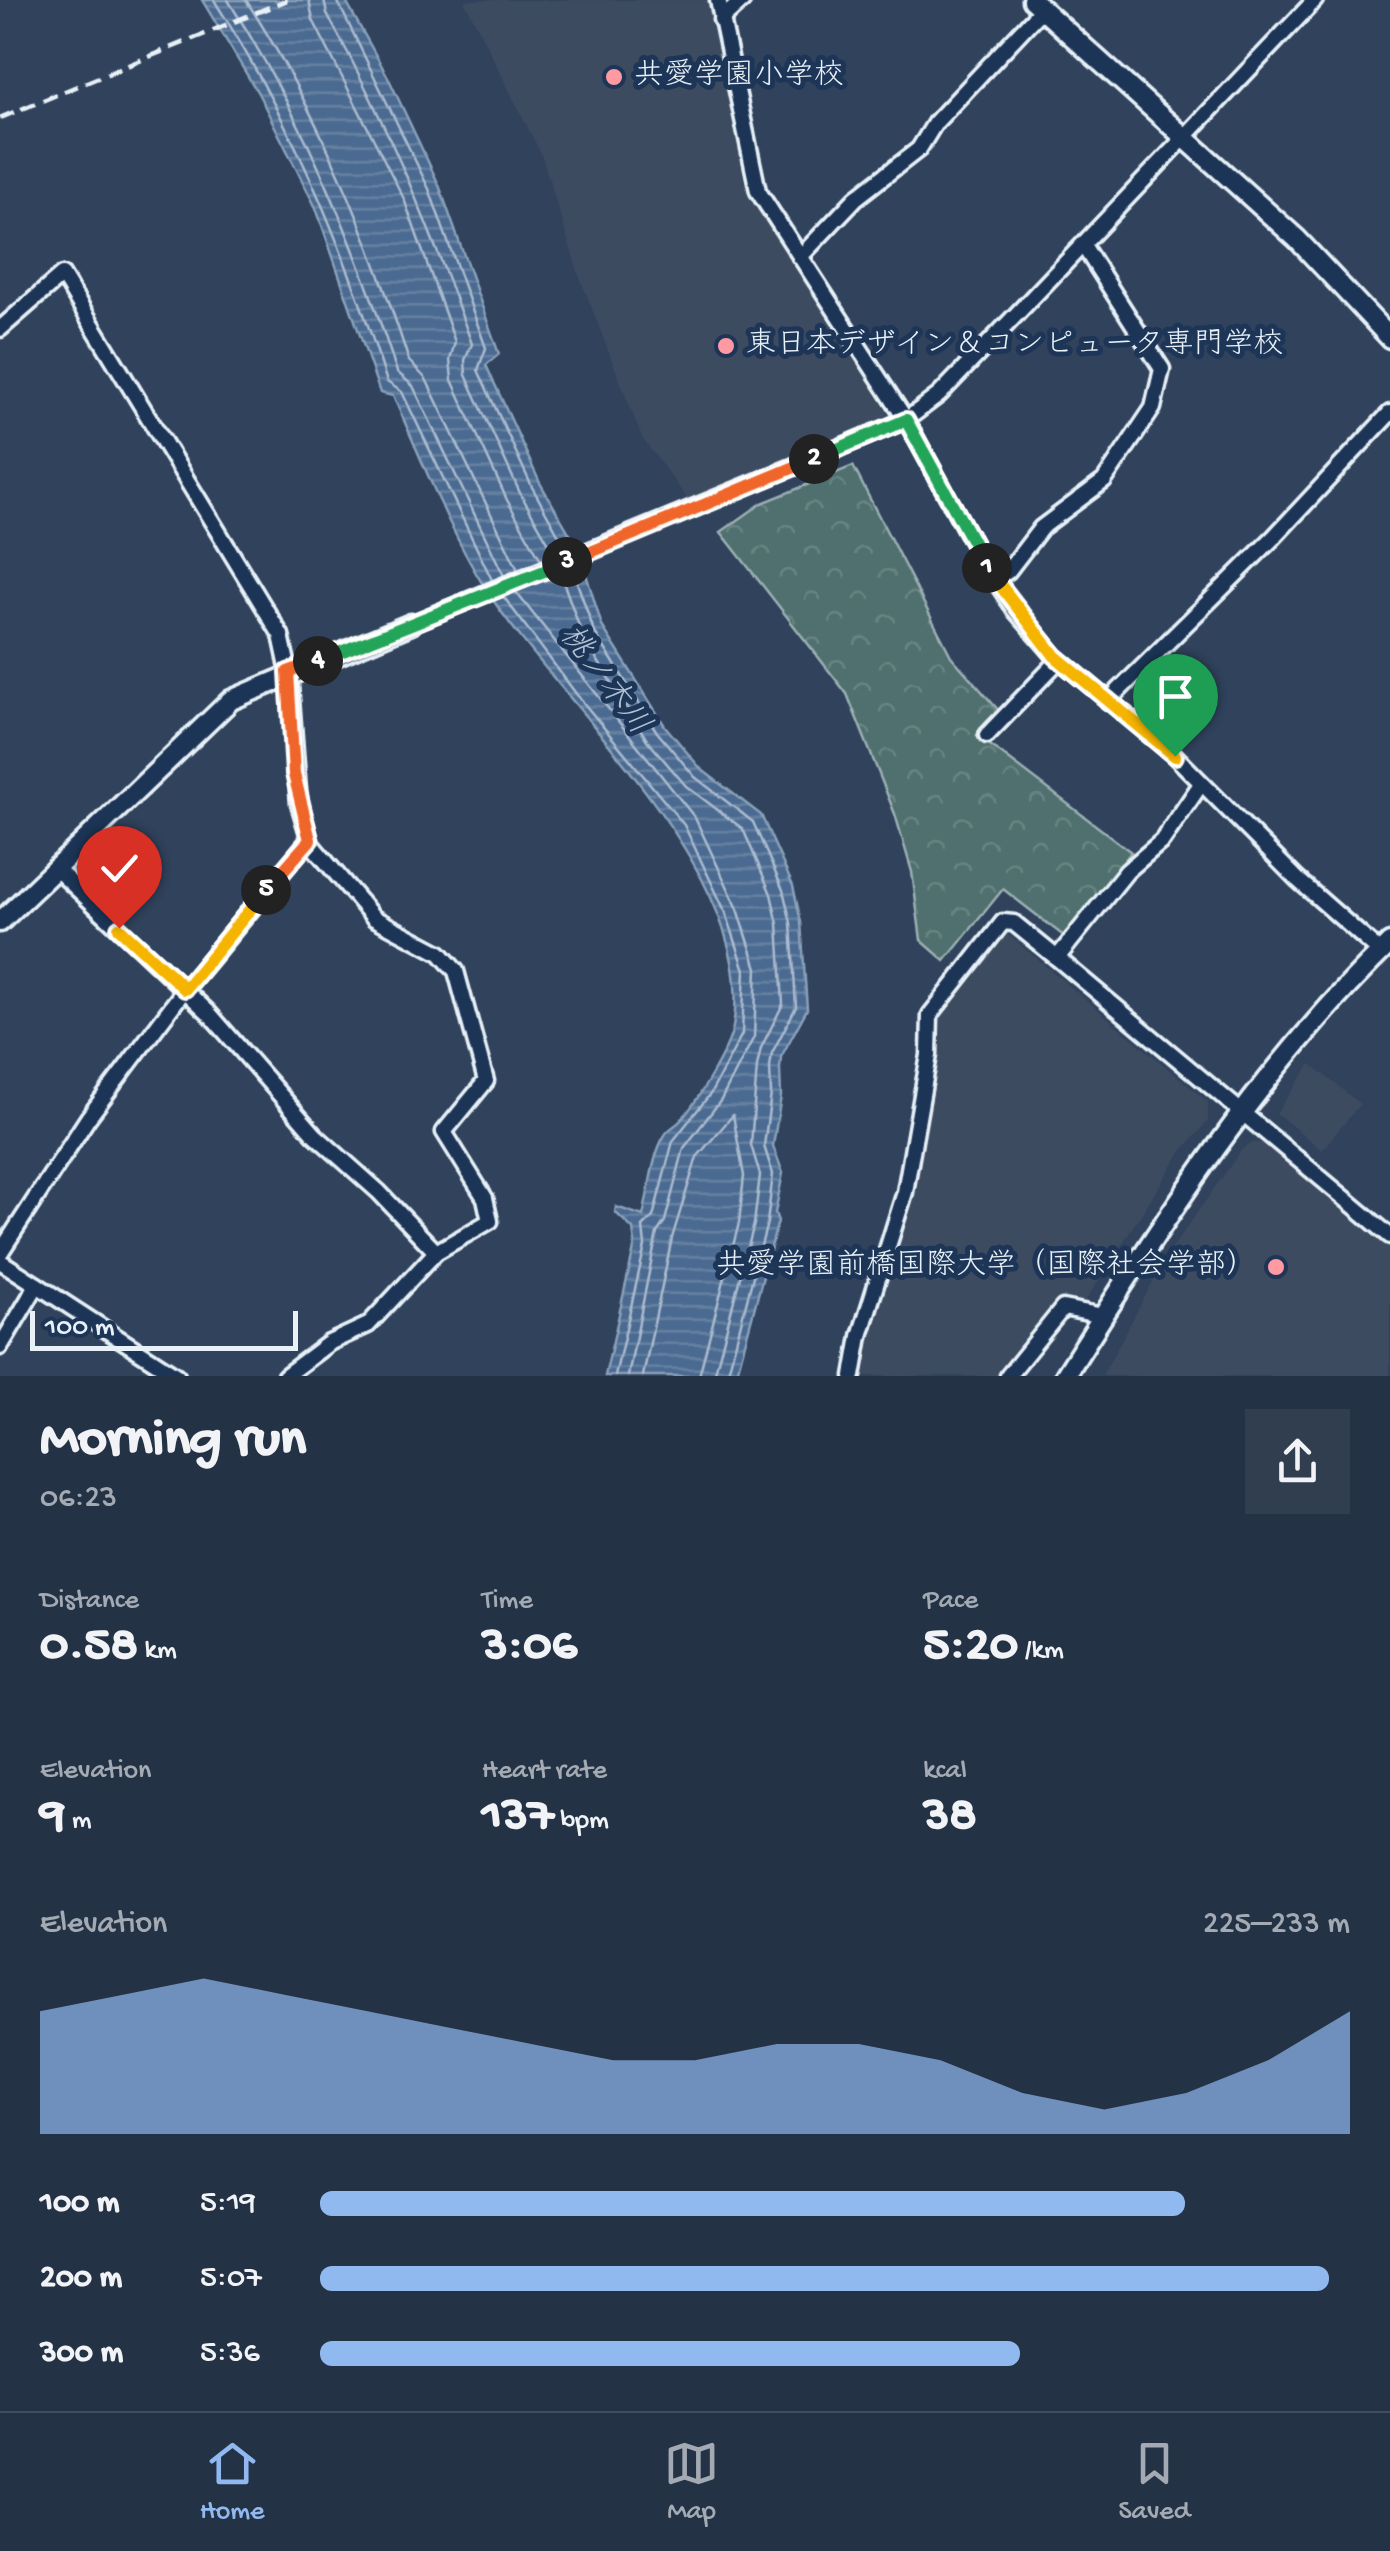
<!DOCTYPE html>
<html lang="en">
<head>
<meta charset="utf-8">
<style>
	:root { --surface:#243245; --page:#303e50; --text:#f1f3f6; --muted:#a3aab3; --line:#414d5e; --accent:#90b9f0 }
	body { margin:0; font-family:"Gochi Hand","Klee One",sans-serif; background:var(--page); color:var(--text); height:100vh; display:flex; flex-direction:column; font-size:38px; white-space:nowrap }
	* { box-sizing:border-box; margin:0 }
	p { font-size:32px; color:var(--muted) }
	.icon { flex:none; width:55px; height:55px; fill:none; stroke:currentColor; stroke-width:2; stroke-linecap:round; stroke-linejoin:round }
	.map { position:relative; height:1376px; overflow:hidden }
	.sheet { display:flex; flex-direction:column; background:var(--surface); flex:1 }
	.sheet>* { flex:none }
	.scale { position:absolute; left:30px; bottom:25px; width:268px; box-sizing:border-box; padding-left:10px; border:5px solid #e8f1f8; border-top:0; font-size:28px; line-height:35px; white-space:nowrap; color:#e8f1f8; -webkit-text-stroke:8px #1d3557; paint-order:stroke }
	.pin { position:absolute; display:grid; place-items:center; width:85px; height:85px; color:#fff; margin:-102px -42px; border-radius:50% 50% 50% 0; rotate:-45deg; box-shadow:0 0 10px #0007 }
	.pin .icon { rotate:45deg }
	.km { position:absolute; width:50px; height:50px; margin:-25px; border-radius:50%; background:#222; color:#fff; font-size:28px; line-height:50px; text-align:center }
	.round { display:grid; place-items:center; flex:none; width:105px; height:105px; border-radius:0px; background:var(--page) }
	.summary { display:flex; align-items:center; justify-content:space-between; height:170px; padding:0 40px }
	h1 { font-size:55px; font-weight:800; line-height:75px }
	.metrics { display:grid; grid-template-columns:repeat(3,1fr); gap:15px; height:170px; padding:10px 40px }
	.metrics div { display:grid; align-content:center }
	.metrics b { font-size:50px; font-weight:800 }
	.metrics small { font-size:28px; font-weight:400 }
	.metrics p { font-size:28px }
	.chart { height:280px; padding:20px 40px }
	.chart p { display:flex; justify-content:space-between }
	.chart svg { width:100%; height:180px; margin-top:10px; fill:var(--accent); opacity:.7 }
	ul { padding:0 40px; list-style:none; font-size:32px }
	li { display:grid; grid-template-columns:160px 120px 1fr; align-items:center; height:75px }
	li i { height:25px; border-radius:12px; background:var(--accent) }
	.menu { display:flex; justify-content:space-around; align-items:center; height:140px; border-top:2px solid var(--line); background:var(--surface); font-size:28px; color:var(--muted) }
	.menu a { display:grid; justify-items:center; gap:5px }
	.menu .on { color:var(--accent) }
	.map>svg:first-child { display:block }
	.built { fill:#3e4c60 }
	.forest { fill:url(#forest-crowns); stroke:#9cb0b3; stroke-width:2.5 }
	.water { fill:url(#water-rules); stroke:#8aa1ba; stroke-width:2.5 }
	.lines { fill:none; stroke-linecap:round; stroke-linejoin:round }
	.shore { stroke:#aabbcf; stroke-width:2.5 }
	.minor-casing { stroke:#e8f1f8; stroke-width:21 }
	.tertiary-casing { stroke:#e8f1f8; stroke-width:25 }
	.minor { stroke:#1d3557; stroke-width:14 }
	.tertiary { stroke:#1d3557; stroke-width:18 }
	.rail { stroke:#e8f1f8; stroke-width:5; stroke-dasharray:15 8; stroke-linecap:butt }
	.split-1-casing { stroke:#fff; stroke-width:20 }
	.split-2-casing { stroke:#fff; stroke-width:20 }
	.split-3-casing { stroke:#fff; stroke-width:20 }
	.split-4-casing { stroke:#fff; stroke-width:20 }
	.split-5-casing { stroke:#fff; stroke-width:20 }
	.split-6-casing { stroke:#fff; stroke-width:20 }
	.split-1 { stroke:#f5b400; stroke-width:12 }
	.split-2 { stroke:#22a559; stroke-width:12 }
	.split-3 { stroke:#f0652b; stroke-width:12 }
	.split-4 { stroke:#22a559; stroke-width:12 }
	.split-5 { stroke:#f0652b; stroke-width:12 }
	.split-6 { stroke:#f5b400; stroke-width:12 }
	.poi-dot { fill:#ff9aa2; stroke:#1d3557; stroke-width:4 }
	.labels { text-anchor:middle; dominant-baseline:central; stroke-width:10; stroke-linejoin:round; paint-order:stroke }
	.poi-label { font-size:30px; fill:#e8f1f8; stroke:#1d3557; text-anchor:start }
	.water-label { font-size:32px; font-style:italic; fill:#b1c2d4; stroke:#1d3557 }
</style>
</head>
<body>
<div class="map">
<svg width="1390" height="1376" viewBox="0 0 1390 1376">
	<defs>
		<pattern id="forest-crowns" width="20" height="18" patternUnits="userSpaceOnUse" patternTransform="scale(2.5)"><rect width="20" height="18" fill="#4f6f6e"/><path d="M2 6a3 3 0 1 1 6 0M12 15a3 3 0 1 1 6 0" fill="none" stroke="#688483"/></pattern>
		<pattern id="water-rules" width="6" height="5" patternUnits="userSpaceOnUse" patternTransform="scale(2.5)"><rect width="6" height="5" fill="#4c6b91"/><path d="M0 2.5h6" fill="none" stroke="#6681a1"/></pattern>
	</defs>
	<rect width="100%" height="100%" fill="#30425c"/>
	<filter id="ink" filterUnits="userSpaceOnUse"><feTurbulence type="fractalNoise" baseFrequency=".01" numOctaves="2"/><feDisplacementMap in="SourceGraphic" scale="20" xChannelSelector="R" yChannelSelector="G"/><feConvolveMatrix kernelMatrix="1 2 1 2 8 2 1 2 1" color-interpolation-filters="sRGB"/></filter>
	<g filter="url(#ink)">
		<!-- built -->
		<g class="built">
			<path d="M464,0H711L744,182L890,417L689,501L642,438L579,275L541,154Z"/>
			<path d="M1005,932L1208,1102V1121L1181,1152L1084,1303L1064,1300L997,1376H860L871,1324L896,1254L937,1050L935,1015L996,934Z"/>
			<path d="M1311,1064L1360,1104L1322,1150L1276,1113Z"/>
			<path d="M1253,1143H1263L1390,1247V1376H1102L1168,1254L1242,1149Z"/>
		</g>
		<!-- forest -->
		<path class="forest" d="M853,466L951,656L1000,712L977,735L1131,852L1065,937L1003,889L945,961L921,940L912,872L895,814L847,694L721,532L762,503Z"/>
		<!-- water -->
		<path class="water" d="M202,0H345L388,77L439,185L499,354L486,365L540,483L578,548L602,626L665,726L701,769L761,815L793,886L801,922L807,1009L781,1057L780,1069L781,1096L773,1146L783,1173L775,1213L778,1221L736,1376H605L635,1244L633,1229L615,1212L616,1207L643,1216C649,1192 652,1155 665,1135C668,1129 677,1125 681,1120C697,1102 729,1049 733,1027C761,874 561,707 485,588C448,529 422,459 393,396L380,393L316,208L258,93Z"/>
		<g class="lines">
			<!-- shore -->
			<g class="shore">
				<path d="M214,0C294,126 341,240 387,382L402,392L492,580"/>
				<path d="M228,0C304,119 353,238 397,372L413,386L504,576"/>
				<path d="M246,0C319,113 368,234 409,361L426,379L518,570"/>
				<path d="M309,0L313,20L404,199L455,342L450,360L452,380L507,500L541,560"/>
				<path d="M324,0L327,14C387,122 430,228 472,344L465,360L466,375L520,493L555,554"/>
				<path d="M337,0L429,189L486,348L478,370L532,487L567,550"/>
				<path d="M572,568L594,631L657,732L695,777L753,822L783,890L791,923L796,1007L772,1053L770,1067L771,1094L764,1146L773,1174L767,1223L727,1376"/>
				<path d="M560,573L583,637L647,740L686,786L743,829L771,894L778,924L783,1004L761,1048L757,1066L751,1145L760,1175L754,1224L714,1376"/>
				<path d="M515,591L695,818L738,909L757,968L754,1037L721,1100L684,1148L665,1221L657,1233L628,1376"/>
				<path d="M503,596L577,695L684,825L726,913L745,970L742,1034L711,1093L673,1141L653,1217L643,1227L645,1246L615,1376"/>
				<path d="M643,1376L672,1238L697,1157L733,1115L744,1176L739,1223L699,1376"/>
			</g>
			<defs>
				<g id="minor">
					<path d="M718,0L758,191L906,420L983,562L1015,610L1055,656L1175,756L1297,879L1380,952"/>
					<path d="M721,20L743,0"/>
					<path d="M800,257L856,198L919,149L935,123L1042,9"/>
					<path d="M0,329L62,275L281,635L289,672L299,804L311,844L374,918L440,953L456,971L486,1081L444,1132L485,1198L490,1221L436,1252L368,1325L329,1343L285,1376"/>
					<path d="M995,580L1008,571L1041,528L1104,481L1153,408L1162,369L1083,245"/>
					<path d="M411,624L906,420L939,395L1012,319L1315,0"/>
					<path d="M1108,701L1274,537L1390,413"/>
					<path d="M987,735L1059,660"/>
					<path d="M54,867L208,1012L315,1135L379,1192L436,1252"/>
					<path d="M1057,958L1127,871L1162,841L1201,784"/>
					<path d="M0,1253L88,1118L185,989L309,840"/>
					<path d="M0,1261L177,1376"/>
					<path d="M0,1347L37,1285"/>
					<path d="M853,1376L860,1336L905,1192L929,1055L930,1015L1003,922L1014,923L1057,958L1390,1236"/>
					<path d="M1008,1376L1063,1308L1103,1316"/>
				</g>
				<g id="tertiary">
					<path d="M1032,0L1297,239L1390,338"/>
					<path d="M0,922L231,700L411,624"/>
					<path d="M1065,1376C1162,1223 1259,1070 1390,943"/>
				</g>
			</defs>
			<!-- minor casing -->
			<use href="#minor" class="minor-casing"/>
			<!-- tertiary casing -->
			<use href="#tertiary" class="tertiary-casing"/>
			<!-- minor -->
			<use href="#minor" class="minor"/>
			<!-- tertiary -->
			<use href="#tertiary" class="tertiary"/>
			<!-- rail -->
			<path class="rail" d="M0,118L287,0"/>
		</g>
	</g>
	<g class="lines" filter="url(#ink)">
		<defs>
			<path id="split-1" d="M987,568L1055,656L1175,756"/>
			<path id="split-2" d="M814,459L906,420L987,568"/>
			<path id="split-3" d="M567,562L814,459"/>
			<path id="split-4" d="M318,661L567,562"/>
			<path id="split-5" d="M266,890L310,840L294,774L288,672L318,661"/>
			<path id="split-6" d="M119,928L185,989L266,890"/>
		</defs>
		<!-- split-1 casing -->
		<use href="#split-1" class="split-1-casing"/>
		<!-- split-2 casing -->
		<use href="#split-2" class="split-2-casing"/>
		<!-- split-3 casing -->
		<use href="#split-3" class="split-3-casing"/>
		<!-- split-4 casing -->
		<use href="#split-4" class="split-4-casing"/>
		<!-- split-5 casing -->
		<use href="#split-5" class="split-5-casing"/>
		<!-- split-6 casing -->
		<use href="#split-6" class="split-6-casing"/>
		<!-- split-1 -->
		<use href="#split-1" class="split-1"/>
		<!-- split-2 -->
		<use href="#split-2" class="split-2"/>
		<!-- split-3 -->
		<use href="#split-3" class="split-3"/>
		<!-- split-4 -->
		<use href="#split-4" class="split-4"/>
		<!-- split-5 -->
		<use href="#split-5" class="split-5"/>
		<!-- split-6 -->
		<use href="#split-6" class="split-6"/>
	</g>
	<!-- markers -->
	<g class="poi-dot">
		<circle cx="614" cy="77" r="10"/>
		<circle cx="726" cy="346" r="10"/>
		<circle cx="1276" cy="1267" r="10"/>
	</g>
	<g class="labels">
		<!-- poi labels -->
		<g class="poi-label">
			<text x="634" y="77">共愛学園小学校</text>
			<text x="746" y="346">東日本デザイン＆コンピュータ専門学校</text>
			<text x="1256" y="1267" text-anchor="end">共愛学園前橋国際大学（国際社会学部）</text>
		</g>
		<!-- water labels -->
		<g class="water-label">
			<text transform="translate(603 681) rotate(53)">桃ノ木川</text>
		</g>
	</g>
</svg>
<div class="scale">100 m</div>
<div class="pin" style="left:1175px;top:756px;background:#1e9e55"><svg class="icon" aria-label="arrive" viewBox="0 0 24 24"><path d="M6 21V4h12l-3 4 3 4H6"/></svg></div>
<div class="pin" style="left:119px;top:928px;background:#d93025"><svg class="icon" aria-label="check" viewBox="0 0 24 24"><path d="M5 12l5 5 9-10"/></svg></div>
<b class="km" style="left:987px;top:568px">1</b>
<b class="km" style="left:814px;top:459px">2</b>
<b class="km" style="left:567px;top:562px">3</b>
<b class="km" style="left:318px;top:661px">4</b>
<b class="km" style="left:266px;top:890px">5</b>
</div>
<section class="sheet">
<div class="summary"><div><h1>Morning run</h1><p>06:23</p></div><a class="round"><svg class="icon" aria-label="share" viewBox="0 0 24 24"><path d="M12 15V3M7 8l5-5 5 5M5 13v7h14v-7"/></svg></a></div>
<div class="metrics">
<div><p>Distance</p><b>0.58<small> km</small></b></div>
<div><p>Time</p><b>3:06</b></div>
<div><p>Pace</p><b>5:20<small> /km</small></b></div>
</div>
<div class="metrics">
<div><p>Elevation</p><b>9<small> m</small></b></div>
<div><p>Heart rate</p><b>137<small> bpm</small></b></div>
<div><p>kcal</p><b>38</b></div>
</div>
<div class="chart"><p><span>Elevation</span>225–233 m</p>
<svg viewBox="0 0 160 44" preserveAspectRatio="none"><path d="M0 44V14L10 10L20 6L30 10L40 14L50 18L60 22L70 26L80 26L90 22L100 22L110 26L120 34L130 38L140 34L150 26L160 14V44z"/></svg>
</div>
<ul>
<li><b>100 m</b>5:19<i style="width:84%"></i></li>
<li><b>200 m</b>5:07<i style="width:98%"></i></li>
<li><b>300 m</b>5:36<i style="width:68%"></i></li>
</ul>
</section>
<nav class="menu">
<a class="on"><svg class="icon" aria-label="home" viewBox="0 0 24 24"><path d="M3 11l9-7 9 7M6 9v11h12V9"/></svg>Home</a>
<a><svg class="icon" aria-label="map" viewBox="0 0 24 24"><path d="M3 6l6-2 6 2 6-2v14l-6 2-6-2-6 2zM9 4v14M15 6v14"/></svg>Map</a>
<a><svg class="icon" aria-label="saved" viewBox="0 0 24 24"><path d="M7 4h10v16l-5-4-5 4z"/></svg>Saved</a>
</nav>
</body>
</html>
